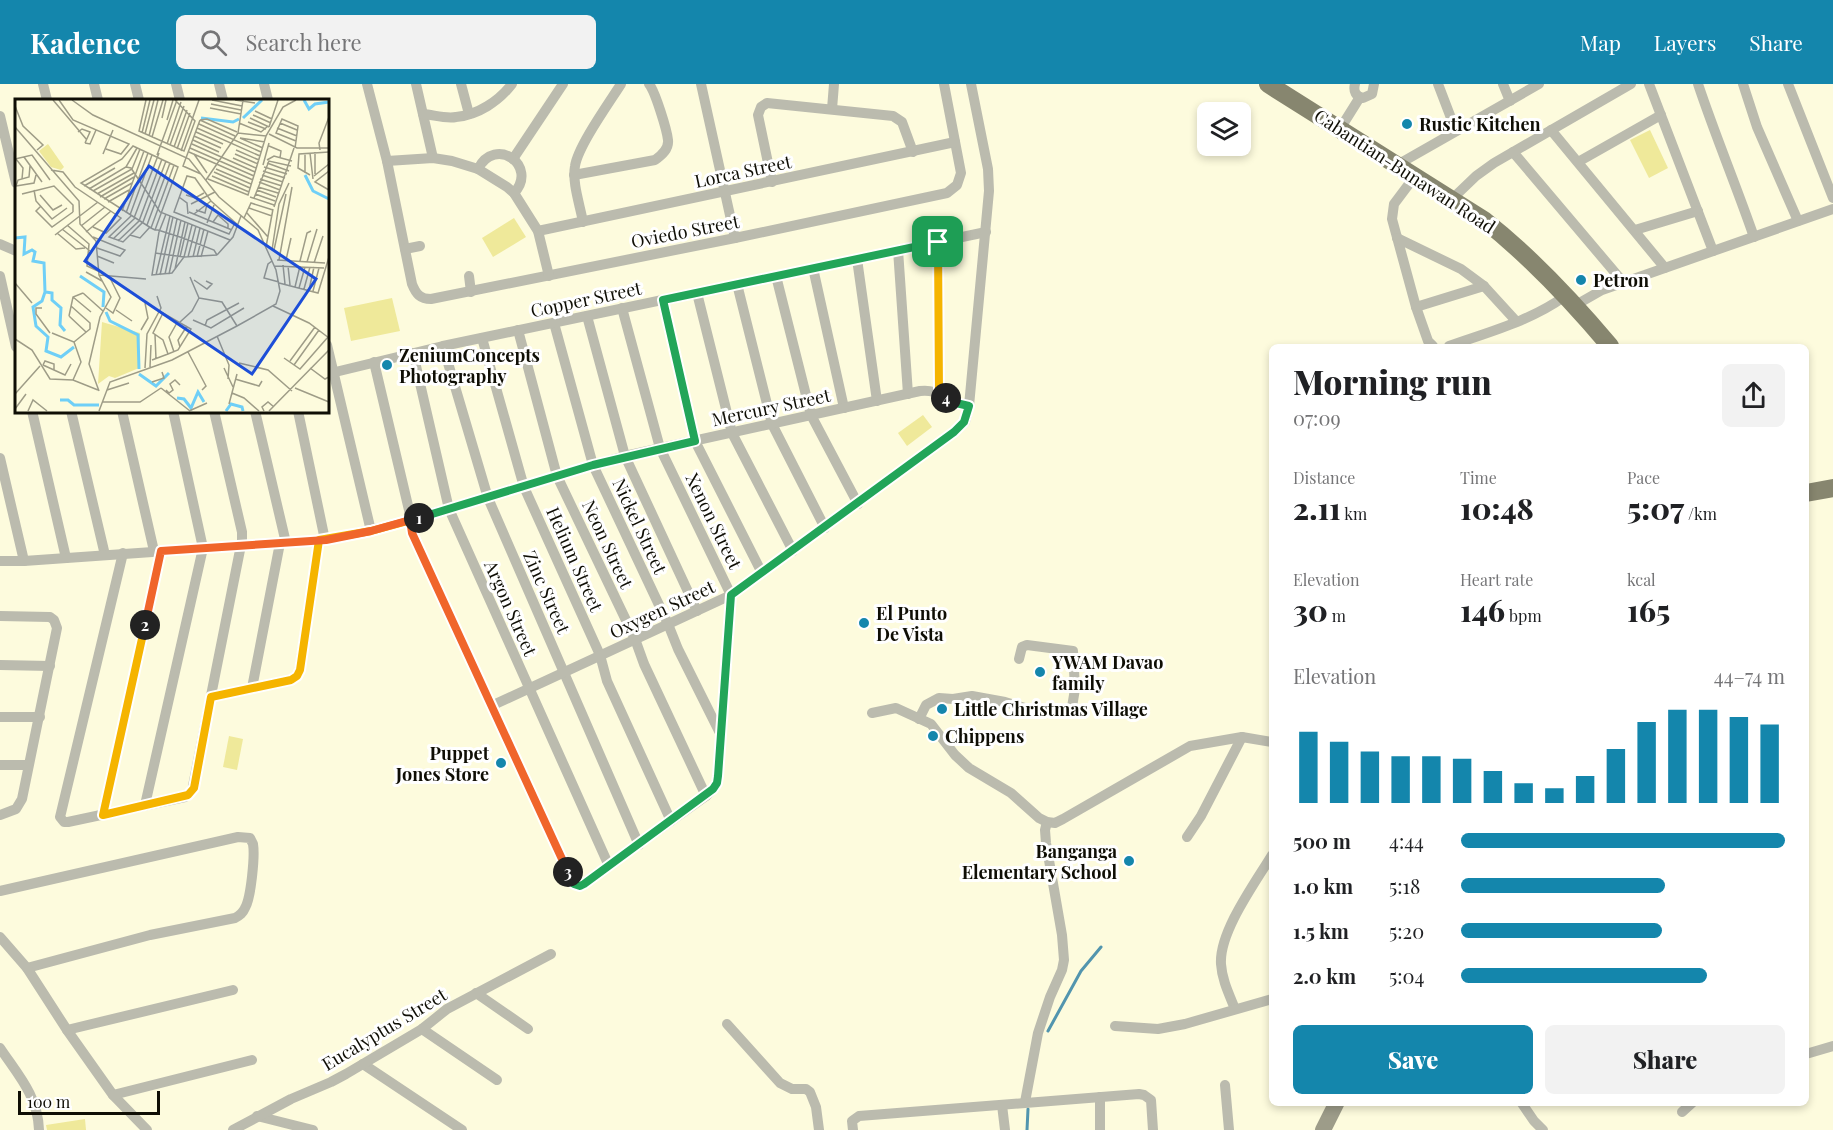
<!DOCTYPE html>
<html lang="en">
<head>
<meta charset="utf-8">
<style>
	:root { --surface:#fff; --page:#f2f2f2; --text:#202124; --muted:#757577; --accent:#1486ac }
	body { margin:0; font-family:"Playfair Display",serif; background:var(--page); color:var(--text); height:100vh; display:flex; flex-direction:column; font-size:22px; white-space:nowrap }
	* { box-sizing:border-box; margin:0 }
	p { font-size:20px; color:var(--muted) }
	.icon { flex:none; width:33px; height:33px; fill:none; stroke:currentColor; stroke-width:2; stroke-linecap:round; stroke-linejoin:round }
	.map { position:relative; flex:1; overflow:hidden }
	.drawer { position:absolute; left:1269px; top:260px; width:540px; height:762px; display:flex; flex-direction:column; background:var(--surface); border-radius:9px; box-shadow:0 3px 9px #0003 }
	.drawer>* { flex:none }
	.tools { position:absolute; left:1197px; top:18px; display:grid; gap:12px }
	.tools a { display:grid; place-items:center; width:54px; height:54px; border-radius:9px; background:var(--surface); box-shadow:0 3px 9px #0003; font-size:30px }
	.scale { position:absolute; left:18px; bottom:15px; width:142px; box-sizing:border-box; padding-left:6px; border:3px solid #0f0e05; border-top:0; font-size:16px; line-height:21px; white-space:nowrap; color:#0f0e05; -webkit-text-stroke:4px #fff; paint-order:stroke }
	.pin { position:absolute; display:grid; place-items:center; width:51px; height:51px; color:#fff; margin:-26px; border-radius:12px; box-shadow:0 3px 9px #0006 }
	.km { position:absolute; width:30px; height:30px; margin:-15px; border-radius:50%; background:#222; color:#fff; font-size:16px; line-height:30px; text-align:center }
	.round { display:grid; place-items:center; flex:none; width:63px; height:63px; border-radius:9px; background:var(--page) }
	.summary { display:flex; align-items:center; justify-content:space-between; height:102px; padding:0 24px }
	h1 { font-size:33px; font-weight:800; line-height:45px }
	.metrics { display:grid; grid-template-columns:repeat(3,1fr); gap:9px; height:102px; padding:6px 24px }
	.metrics div { display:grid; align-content:center }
	.metrics b { font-size:30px; font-weight:800 }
	.metrics small { font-size:16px; font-weight:400 }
	.metrics p { font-size:16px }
	.chart { height:168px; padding:12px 24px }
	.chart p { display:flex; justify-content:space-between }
	.chart svg { width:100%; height:108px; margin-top:6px; stroke:var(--accent); stroke-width:6 }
	.primary-button { display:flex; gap:12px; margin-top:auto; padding:12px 24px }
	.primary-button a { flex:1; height:69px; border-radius:9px; background:var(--accent); color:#fff; font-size:24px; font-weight:800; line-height:69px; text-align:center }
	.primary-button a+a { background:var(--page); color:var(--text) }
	ul { padding:0 24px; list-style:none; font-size:20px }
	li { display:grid; grid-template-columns:96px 72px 1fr; align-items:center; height:45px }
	li i { height:15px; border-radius:8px; background:var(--accent) }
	header { display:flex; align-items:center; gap:36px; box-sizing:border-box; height:84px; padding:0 30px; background:var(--accent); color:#fff }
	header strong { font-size:28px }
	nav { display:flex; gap:33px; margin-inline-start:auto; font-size:21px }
	.search { width:420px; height:54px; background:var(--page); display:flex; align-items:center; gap:15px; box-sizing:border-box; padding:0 21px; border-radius:9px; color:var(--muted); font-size:22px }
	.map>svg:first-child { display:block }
	.green { fill:#efe99a }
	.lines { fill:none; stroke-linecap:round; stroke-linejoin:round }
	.stream { stroke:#5295ae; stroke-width:3 }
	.street { stroke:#bbbbae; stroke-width:10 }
	.secondary { stroke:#9d9c89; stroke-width:16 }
	.primary { stroke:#87866f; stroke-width:18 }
	.split-1-casing { stroke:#fff; stroke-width:12 }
	.split-2-casing { stroke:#fff; stroke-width:12 }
	.split-3-casing { stroke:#fff; stroke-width:12 }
	.split-4-casing { stroke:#fff; stroke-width:12 }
	.split-5-casing { stroke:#fff; stroke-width:12 }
	.split-1 { stroke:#22a559; stroke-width:8 }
	.split-2 { stroke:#f5b400; stroke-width:8 }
	.split-3 { stroke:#f0652b; stroke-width:8 }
	.split-4 { stroke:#22a559; stroke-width:8 }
	.split-5 { stroke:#f5b400; stroke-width:8 }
	.poi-dot { fill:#1486ac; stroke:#fff; stroke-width:2 }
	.labels { text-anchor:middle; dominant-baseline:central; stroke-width:6; stroke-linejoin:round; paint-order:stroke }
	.poi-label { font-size:18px; font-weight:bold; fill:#0f0e05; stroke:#fff; text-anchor:start }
	.street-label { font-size:18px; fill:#0f0e05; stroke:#fff }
	.inset-river { fill:none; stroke:#6fcff7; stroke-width:3 }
	.inset-road { fill:none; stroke:#9e9c87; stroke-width:1.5 }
	.view { fill:#1d4ed8; fill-opacity:0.15; stroke:#1d4ed8; stroke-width:3 }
	.inset-edge { fill:none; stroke:#0f0e05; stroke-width:3 }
</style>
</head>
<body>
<header>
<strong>Kadence</strong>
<div class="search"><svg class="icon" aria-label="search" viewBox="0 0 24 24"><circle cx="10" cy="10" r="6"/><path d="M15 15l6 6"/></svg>Search here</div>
<nav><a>Map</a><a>Layers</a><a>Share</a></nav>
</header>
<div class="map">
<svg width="1833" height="1046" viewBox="0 0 1833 1046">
	<rect width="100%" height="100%" fill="#fdfbdd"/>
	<!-- green -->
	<g class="green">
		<path d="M1650,46L1668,84L1649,94L1630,56Z"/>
		<path d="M514,134L526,153L493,173L482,154Z"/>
		<path d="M392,214L400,247L351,257L344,224Z"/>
		<path d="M923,331L932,343L907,362L898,349Z"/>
		<path d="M229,652L243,655L237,686L223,683Z"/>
		<path d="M85,1035L86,1046H47L46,1041Z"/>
	</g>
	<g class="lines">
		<!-- stream -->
		<g class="stream">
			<path d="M1048,947L1081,887L1101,863"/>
			<path d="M1027,1046L1028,1025"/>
		</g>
		<!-- street -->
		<g class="street">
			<path d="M43,0L47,16"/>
			<path d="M94,0L98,16"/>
			<path d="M135,0L139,16"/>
			<path d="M176,0L180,16"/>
			<path d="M219,0L223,16"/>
			<path d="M264,0L268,16"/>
			<path d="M367,0L387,77L412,200C416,210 420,215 431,215L735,154L947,109L957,101L961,89L944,0"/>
			<path d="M416,0L433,74"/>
			<path d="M461,0L469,30"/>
			<path d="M701,0L735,154"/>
			<path d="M1355,0C1353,7 1356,13 1363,14L1372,10L1374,0"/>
			<path d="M1438,0L1456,47"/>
			<path d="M1503,0L1510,17"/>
			<path d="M1649,0L1713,167"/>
			<path d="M1698,0C1715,51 1736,101 1754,153"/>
			<path d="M1743,0L1757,43L1798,137"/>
			<path d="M1788,0L1833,114"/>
			<path d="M832,25L834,0"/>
			<path d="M423,30C434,31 446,35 456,33C478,31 499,17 512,0"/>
			<path d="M0,32L16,99"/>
			<path d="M1340,45L1360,13"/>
			<path d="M1551,46L1665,184"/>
			<path d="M1513,68L1623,198"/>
			<path d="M513,75L563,0"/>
			<path d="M387,77L433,74L452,77L478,85L507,103L514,109L538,147L549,192"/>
			<path d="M1578,78L1661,31"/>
			<path d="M1397,81L1539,0"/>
			<path d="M478,85C495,51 539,82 514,109"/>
			<path d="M574,91L655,76C662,71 669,65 668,56C667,46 655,7 649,0"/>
			<path d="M1415,92L1394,120L1392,135L1416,223L1428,257L1433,262"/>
			<path d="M772,98L758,31L761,23L767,19L893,32L902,38L913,68"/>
			<path d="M1452,115L1476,92L1494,79L1631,0"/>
			<path d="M583,138C580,121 572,99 575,82C578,62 609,19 621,0"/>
			<path d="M1635,146L1698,127"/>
			<path d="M538,147L955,58"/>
			<path d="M1397,154L1461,185L1484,202L1516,237"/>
			<path d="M938,158L939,309"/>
			<path d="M0,160L16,167"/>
			<path d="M405,165L420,162"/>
			<path d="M898,166L908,310"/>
			<path d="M857,175L877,317"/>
			<path d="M813,184L844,324"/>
			<path d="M0,192L16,263"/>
			<path d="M469,192L471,208"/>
			<path d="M776,192L811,331L858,420"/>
			<path d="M737,200L772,340L825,444"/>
			<path d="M697,209L732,349L793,467"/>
			<path d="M663,216L695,357L762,489"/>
			<path d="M1574,222L1602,206L1833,125"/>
			<path d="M1416,223L1484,202"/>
			<path d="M587,232L625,372L697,527"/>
			<path d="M554,239L593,381L668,540L678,565L720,649"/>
			<path d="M518,246L557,392L635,555L644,580L706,712"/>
			<path d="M482,254L524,403L600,571L607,597L671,737"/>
			<path d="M327,261L371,447"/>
			<path d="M443,262L488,414L639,761"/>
			<path d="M1449,262C1488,248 1531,237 1565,212"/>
			<path d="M413,269L449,425L609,782"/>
			<path d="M374,278L409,426L412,449L572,797L574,800L580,802L706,712C713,706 717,701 718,692L731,511L660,364L622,224"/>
			<path d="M327,290L443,262L986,148"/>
			<path d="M32,327L66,474"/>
			<path d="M71,327L105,471"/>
			<path d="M122,327L154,467"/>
			<path d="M255,327L286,459"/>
			<path d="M298,327L325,456"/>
			<path d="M0,374L24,477"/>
			<path d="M123,469L61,729L60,733L64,738H68L185,713L192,707L242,456V448L214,327"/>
			<path d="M0,477H24L325,456L393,441L625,372L920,307C940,304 949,320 969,322"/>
			<path d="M0,532L50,533L54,536L57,544L22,715L16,725L0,731"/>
			<path d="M0,581L50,582"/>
			<path d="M252,604L280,459"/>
			<path d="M211,613L291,596L299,589L319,457"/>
			<path d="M491,622L731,511L954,348L965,338L969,322L989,107L988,85L971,0"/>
			<path d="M872,629L896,624L931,640L955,671L969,684L1011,709L1039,734L1047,738L1055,739L1063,735L1190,662L1242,653L1272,658"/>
			<path d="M0,633H40"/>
			<path d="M919,635L926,621L939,614L953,615L972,612L1005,618L1028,625L1065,630L1072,623L1075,605L1073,567L1027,561L1022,563L1019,575"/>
			<path d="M0,681H28"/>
			<path d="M145,721L203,464L173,327"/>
			<path d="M103,731L161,467"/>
			<path d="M1187,753L1201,732L1242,653"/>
			<path d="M0,807L238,753L250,754L253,760C255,772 251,814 245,824C243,829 240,831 235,834L150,851L27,884"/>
			<path d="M0,853L27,884L67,946L113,1011L147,1046"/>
			<path d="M476,909L528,945"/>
			<path d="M1235,925C1229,910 1222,896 1221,880C1219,848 1255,799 1272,771"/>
			<path d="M727,940L780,999L792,1005H806L810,1008L816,1023L819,1046"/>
			<path d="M1115,942L1158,945L1185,940L1272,915"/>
			<path d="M422,945L497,996"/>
			<path d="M67,946L233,906"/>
			<path d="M0,964C18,991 38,1012 39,1046"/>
			<path d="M1806,970L1833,962"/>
			<path d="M363,980L462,1046"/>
			<path d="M1225,1001L1229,1046"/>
			<path d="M113,1011L252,976"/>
			<path d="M1100,1013V1046"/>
			<path d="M1025,1018L1038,949L1050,913L1062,886L1064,876L1062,851L1046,759L1045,746L1047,738"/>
			<path d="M1521,1018L1534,1037L1543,1046"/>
			<path d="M1002,1021L1005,1046"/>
			<path d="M1682,1028L1693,1018"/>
			<path d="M257,1032L313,1046"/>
			<path d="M233,1046L291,1015L331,998L346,990L422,945L447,925L551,870"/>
			<path d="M853,1046L852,1037L859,1032L1139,1010L1144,1011L1151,1016L1153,1046"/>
		</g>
		<!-- secondary -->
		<path class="secondary" d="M1323,1046L1337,1018"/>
		<!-- primary -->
		<g class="primary">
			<path d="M1268,0L1484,136C1531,173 1572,217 1610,262"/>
			<path d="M1806,409L1833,404"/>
		</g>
	</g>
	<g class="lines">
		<defs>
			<path id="split-1" d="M419,434L593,381L695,357L663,216L938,158"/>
			<path id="split-2" d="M145,541L103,731L188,711L194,704L211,613L291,596L297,592L300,586L319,456L371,447L419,434"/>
			<path id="split-3" d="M145,541L161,467L326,456L371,447L410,436L412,449L568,788"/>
			<path id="split-4" d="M568,788L574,800L580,802L584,800L713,705L717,699L718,692L731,511L954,348L964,338L969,322L956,319L946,314"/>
			<path id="split-5" d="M938,158L939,309L946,314"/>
		</defs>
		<!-- split-1 casing -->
		<use href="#split-1" class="split-1-casing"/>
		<!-- split-2 casing -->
		<use href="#split-2" class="split-2-casing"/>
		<!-- split-3 casing -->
		<use href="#split-3" class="split-3-casing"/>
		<!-- split-4 casing -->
		<use href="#split-4" class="split-4-casing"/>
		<!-- split-5 casing -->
		<use href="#split-5" class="split-5-casing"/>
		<!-- split-1 -->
		<use href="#split-1" class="split-1"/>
		<!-- split-2 -->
		<use href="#split-2" class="split-2"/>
		<!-- split-3 -->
		<use href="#split-3" class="split-3"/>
		<!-- split-4 -->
		<use href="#split-4" class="split-4"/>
		<!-- split-5 -->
		<use href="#split-5" class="split-5"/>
	</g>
	<!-- markers -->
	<g class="poi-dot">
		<circle cx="1407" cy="40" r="6"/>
		<circle cx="1581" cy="196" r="6"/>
		<circle cx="387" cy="281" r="6"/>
		<circle cx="864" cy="539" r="6"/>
		<circle cx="1040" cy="588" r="6"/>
		<circle cx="942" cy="625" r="6"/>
		<circle cx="933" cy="652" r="6"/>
		<circle cx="501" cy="679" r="6"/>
		<circle cx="1129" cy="777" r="6"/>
	</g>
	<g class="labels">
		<!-- poi labels -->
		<g class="poi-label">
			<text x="1419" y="40">Rustic Kitchen</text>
			<text x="1593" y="196">Petron</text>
			<text x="399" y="271">ZeniumConcepts<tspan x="399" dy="21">Photography</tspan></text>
			<text x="876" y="529">El Punto<tspan x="876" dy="21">De Vista</tspan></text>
			<text x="1052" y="578">YWAM Davao<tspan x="1052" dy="21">family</tspan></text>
			<text x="954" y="625">Little Christmas Village</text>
			<text x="945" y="652">Chippens</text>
			<text x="489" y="669" text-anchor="end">Puppet<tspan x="489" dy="21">Jones Store</tspan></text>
			<text x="1117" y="767" text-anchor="end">Banganga<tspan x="1117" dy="21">Elementary School</tspan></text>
		</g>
		<!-- street labels -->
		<g class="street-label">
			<text transform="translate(743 87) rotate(-12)">Lorca Street</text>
			<text transform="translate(1405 87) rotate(33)">Cabantian-Bunawan Road</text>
			<text transform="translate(685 147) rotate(-11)">Oviedo Street</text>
			<text transform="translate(586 215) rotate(-12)">Copper Street</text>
			<text transform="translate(771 323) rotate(-12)">Mercury Street</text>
			<text transform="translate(714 437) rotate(64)">Xenon Street</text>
			<text transform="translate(640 442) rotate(65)">Nickel Street</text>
			<text transform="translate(608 460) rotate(65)">Neon Street</text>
			<text transform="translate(575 475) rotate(66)">Helium Street</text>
			<text transform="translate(547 508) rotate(66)">Zinc Street</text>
			<text transform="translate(511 524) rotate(66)">Argon Street</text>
			<text transform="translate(662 525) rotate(-25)">Oxygen Street</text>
			<text transform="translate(384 945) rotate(-31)">Eucalyptus Street</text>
		</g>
	</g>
	<!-- overview -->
	<g transform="translate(15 15)">
		<rect width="314" height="314" fill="#fdfbdd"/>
		<path d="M33,45L49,68L46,71L36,68L24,52ZM87,223L125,234L124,269L100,279L94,277L83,285Z" fill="#efe99a"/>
		<path class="inset-river" d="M289,1L294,10L300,5L314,3M186,19L218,23L224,20M228,19L247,1M290,76L298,92L314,100M0,139L10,138L9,155L17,151L20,153L18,162L29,164L30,193L27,202L18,208L21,227L33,238L31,252L46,258L59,248M65,177L89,193L88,208M31,193L37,194V201L46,209L45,226L50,232M91,213L95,222L123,236L124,270M124,275L141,287L154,274M162,299L169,300L176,309L183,293L189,303M45,301H53L59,306H84M211,312L216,305L227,308L228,312"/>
		<path class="inset-road" d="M38,1L72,41M44,1L58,21L114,45L106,55L91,50M57,1L78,16L174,60L204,98L243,131L261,171L265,192L261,205L222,227L157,261L95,283L84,312M131,1L124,32L169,52L180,22L160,1M197,1L227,7M220,1L240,4M196,5L226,11M0,7L8,27L28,46L22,51M195,9L226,15M240,12L257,20M238,16L256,24M147,19L151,1M235,19L254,28M152,21L158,1M185,21L168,67L186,75M185,21L192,20L222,33M185,21L220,37M233,23L251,30M224,24L246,33L253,27M265,24L282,31M184,25L246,53M0,28L64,102L65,125L81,142L84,176L96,198L85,218L74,265L84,292M254,28L263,1M182,29L245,57M262,29L282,37M63,33L67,30L75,33L70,44M181,33L208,45M127,34L135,1M223,34L228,1M130,35L139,1M254,35L282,49H314M134,37L143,1M179,37L206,49M137,38L148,1M225,39L250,43M225,39L248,49M178,41L204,53M70,44L75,45L81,31M152,45L166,3M177,45L240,73M155,46L169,7M254,47L266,52L265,59M159,48L172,11M175,49L239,77M280,49L281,42L283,27L267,20L261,34L281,42M162,50L175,14M221,51L244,61M305,51L304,44L314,18M166,52L184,1M174,53L238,81M290,54V74M295,54L298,80M88,55L98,31M179,55L192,74M220,55L243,65M142,56L162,1M9,58L27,83M218,59L241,69M0,60L17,56L35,81M1,60L8,69L7,80M252,61L259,57L277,62M252,64L274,72M248,66L254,44M111,68L116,69L145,113L215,141M249,68L272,75M201,70L236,85M36,71L48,73L60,88L106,119L91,134L78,128M248,72L270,79M314,72L300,83L314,91M199,73L235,89M300,75V53M247,76L268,83M295,76L283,69L284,55L314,53M197,77L234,93M299,77L314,65M193,80L233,96L251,37M245,80L267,87M191,81L223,34L251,37L268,8L281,1M244,83L265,91M1,87L3,81L14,78L15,67M1,87L19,84L21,76M69,87L100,69M243,88L263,94M74,90L111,68L122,49M19,91L21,102L37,120L52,109M242,91L261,98M78,92L117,70L125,50M7,95L39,87L58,106V113M82,95L119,74M240,95L260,102M25,96L38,111L47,106M171,96L180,99L189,94M85,98L119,78M164,98L172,104L173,115M235,98L259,106M239,99L254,62L276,67M89,100L117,84M93,103L114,91M176,105L200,93M26,107L21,112L37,128L58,113M259,108L279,49M234,109L257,117M181,111L190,114L192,105M107,112L129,52M174,113L217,131M111,114L133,54M232,114L253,138M151,115L144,133L137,176L157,174L169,158L177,126M179,115L196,102M115,116L137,56M116,117L94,138L108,143L128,123L151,62M119,119L144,54M229,119L236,104L258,111M198,123L203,116L213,125V129M192,124L199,106M220,124L214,135L159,113L172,77L180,79L196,102L223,126M52,126L74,145L72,167L83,172M132,126L155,64M66,127L90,108M136,129L159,66M47,130L75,152M140,131L163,68L118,47L107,60L66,84L136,129L140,131H143L168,139L199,151L202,156M71,133L96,112M42,134L61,150L70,149M40,136L83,103M115,136L125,139L135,128M78,138L110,151L105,157L82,149M98,140L120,119M103,142L124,122L147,60M251,148L258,110M257,151L264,105L274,84M259,151L271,95M140,154L169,158L202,156M202,156L218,138L226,117M82,157L99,164M165,158L173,124M173,158L181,127M178,158L185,129M182,158L189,130M186,158L193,132M262,161L310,164M264,161L277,88M271,161L276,139M257,162L253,165L249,179L264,183M285,162L292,134L296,132M292,163L302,130M299,164L308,137M268,166L270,185M259,167L309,169M273,167L275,186M160,170L170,123M71,173L87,182M150,175L162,120M154,175L166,121M84,176L131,180M141,176L155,117M145,176L158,118M175,178L184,199M179,181L192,190L197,185L191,182M0,184L17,204M264,184L303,194L314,158M280,188L285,167M284,189L290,168M289,190L295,168M294,191L299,168M298,192L304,169M68,194L88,212M58,198L76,213M184,199L207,203L222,227M56,207L75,224V230L59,243M258,207L294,224L314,239M27,209H21V215L35,234M91,209L98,214L105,199L94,177M101,211L117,222M54,217L58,198L68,194M54,217L71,233M178,221L196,229L229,209M165,223L177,212L184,199M190,227L192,221L224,204M126,231L133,219L130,204M37,234L59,243L66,263L58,281M140,236L141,260M202,237L214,266L213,280M0,240L17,251L35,280L58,281L83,291M165,248L163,241L172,227M159,253L154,238L163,222M173,253L191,287L187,291M269,259L285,270L313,238M137,261L153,255L163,251L176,230L148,214L138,234L148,241L153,255M275,262L300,228M224,264L253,271L277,292M28,266L50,276L56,265M28,266L30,262L39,265V271M279,266L304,231M135,268L136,246M130,269L132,235L146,209L142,197M209,269L218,288M295,269L310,280L314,278M220,280L244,287L247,282M137,283L149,279L147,273M146,289L175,312M280,289L314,303M92,291L114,284M151,291L154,294L158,291L155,285L160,281L165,286M217,294L229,299L244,312M0,295L25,267M87,303H125L146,289M214,305L222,275M0,310L11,295M13,312L18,301L32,312M174,312L192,304M249,312L247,308L253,303L259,308M254,312L314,251"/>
		<path class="view" d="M134,67L301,180L237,275L70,162Z"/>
		<rect width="314" height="314" class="inset-edge"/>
	</g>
</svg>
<div class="tools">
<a><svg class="icon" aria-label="layers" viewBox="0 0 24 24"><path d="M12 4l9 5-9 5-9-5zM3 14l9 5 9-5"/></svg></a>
</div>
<div class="scale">100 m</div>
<div class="pin" style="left:938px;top:158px;background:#1e9e55"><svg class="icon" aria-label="arrive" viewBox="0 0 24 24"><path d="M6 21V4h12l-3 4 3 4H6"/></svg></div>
<b class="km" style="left:419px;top:434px">1</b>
<b class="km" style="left:145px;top:541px">2</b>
<b class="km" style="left:568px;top:788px">3</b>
<b class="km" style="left:946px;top:314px">4</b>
<section class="drawer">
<div class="summary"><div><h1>Morning run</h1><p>07:09</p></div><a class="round"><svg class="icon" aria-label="share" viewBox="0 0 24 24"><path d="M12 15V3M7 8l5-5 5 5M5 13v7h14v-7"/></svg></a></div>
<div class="metrics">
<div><p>Distance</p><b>2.11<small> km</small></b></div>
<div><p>Time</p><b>10:48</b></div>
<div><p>Pace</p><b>5:07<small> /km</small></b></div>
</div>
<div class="metrics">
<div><p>Elevation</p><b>30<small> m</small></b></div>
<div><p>Heart rate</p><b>146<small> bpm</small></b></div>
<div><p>kcal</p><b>165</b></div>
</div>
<div class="chart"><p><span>Elevation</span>44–74 m</p>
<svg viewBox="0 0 160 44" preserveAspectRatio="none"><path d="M5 44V15M15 44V19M25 44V23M35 44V25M45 44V25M55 44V26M65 44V31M75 44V36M85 44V38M95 44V33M105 44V22M115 44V11M125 44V6M135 44V6M145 44V9M155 44V12"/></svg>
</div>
<ul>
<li><b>500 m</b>4:44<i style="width:100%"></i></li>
<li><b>1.0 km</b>5:18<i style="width:63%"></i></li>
<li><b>1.5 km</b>5:20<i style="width:62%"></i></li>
<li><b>2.0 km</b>5:04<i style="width:76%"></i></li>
</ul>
<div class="primary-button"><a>Save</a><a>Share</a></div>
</section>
</div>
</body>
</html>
